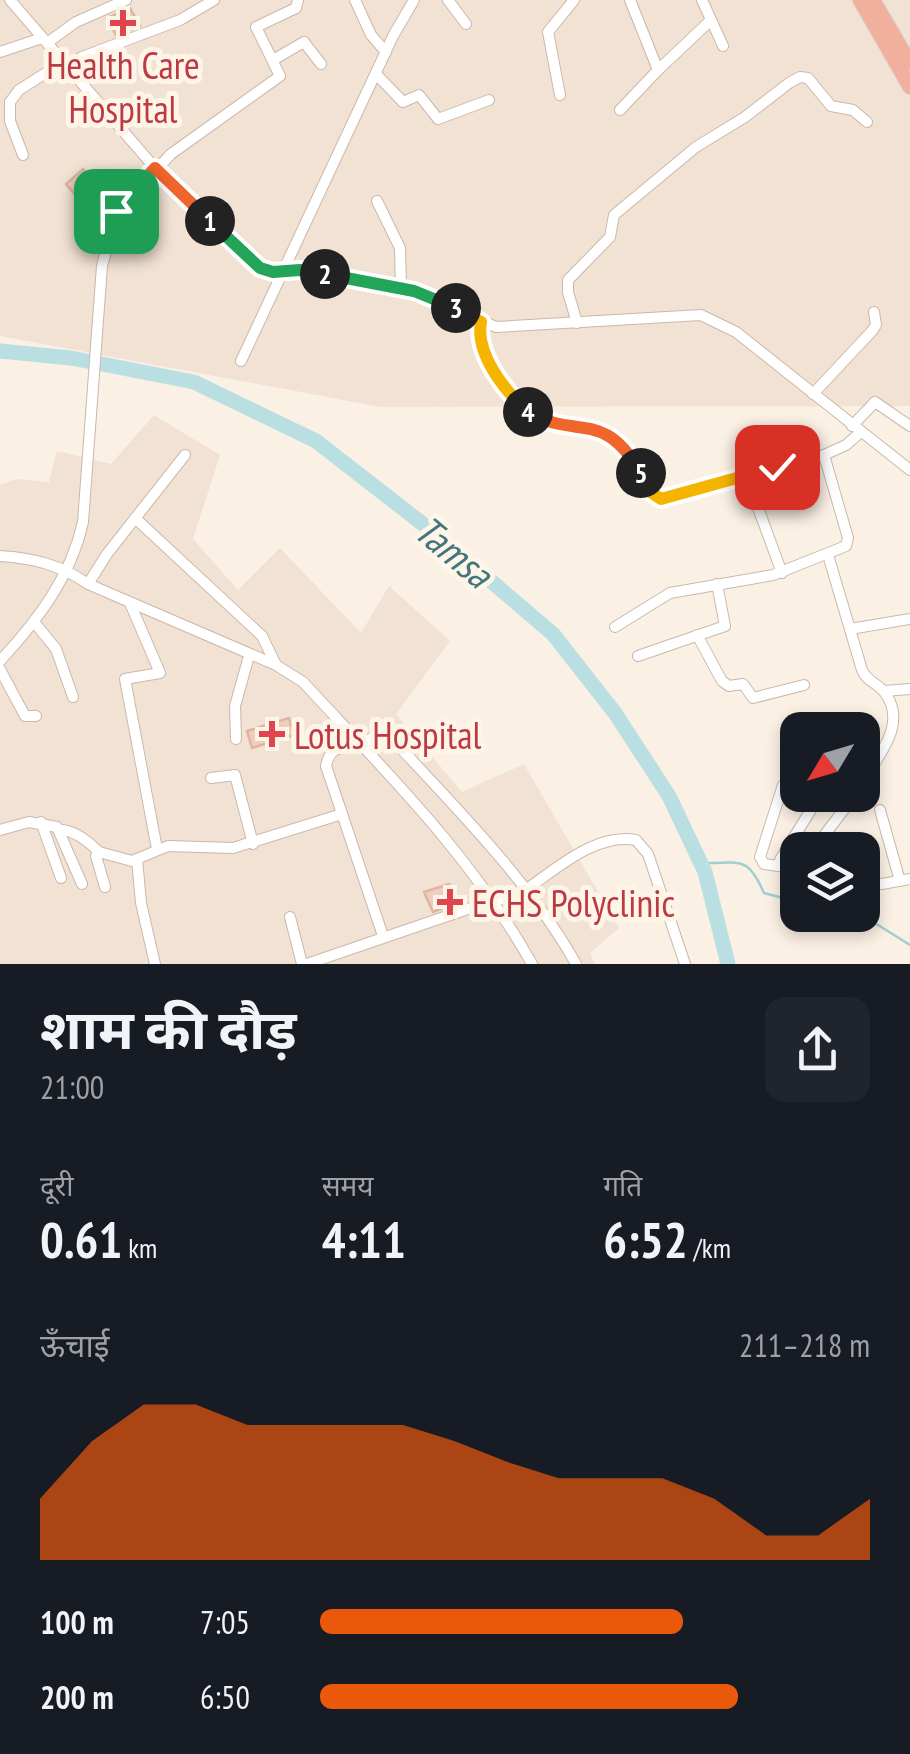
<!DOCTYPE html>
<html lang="hi">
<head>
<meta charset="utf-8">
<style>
	:root { --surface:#171b24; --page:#20242c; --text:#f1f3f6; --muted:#9ea1a6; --accent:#ea580c }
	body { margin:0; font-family:"PT Sans Narrow","Noto Sans Devanagari",sans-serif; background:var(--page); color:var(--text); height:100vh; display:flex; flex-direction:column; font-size:38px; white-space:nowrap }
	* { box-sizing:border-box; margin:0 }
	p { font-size:32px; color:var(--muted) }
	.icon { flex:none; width:55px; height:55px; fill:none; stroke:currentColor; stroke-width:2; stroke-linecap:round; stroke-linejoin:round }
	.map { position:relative; height:964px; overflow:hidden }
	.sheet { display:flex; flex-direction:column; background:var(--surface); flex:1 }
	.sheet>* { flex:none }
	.needle { width:65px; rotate:232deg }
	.fabs { position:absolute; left:780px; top:712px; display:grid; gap:20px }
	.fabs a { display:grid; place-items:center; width:100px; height:100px; border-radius:20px; background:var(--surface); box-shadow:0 5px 15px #0003; font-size:50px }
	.pin { position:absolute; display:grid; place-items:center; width:85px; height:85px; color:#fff; margin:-42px; border-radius:20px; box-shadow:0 5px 15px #0006 }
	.km { position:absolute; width:50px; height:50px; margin:-25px; border-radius:50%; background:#222; color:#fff; font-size:28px; line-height:50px; text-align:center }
	.round { display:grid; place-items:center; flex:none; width:105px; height:105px; border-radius:20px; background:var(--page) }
	.summary { display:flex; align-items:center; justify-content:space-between; height:170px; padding:0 40px }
	h1 { font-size:55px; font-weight:700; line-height:75px }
	.stats { display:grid; grid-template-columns:repeat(3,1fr); gap:15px; height:170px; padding:10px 40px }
	.stats div { display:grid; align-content:center }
	.stats b { font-size:50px; font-weight:700 }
	.stats small { font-size:28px; font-weight:400 }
	.stats p { font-size:28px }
	.chart { height:280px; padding:20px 40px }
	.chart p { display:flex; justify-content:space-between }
	.chart svg { width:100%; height:180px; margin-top:10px; fill:var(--accent); opacity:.7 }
	ul { padding:0 40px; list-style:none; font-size:32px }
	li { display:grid; grid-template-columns:160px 120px 1fr; align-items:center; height:75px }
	li i { height:25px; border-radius:12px; background:var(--accent) }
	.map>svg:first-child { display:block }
	.residential { fill:#f2e2d3 }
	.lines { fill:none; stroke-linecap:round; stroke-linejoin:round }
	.stream { stroke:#a1ced4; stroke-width:2.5 }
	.river { stroke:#badfe3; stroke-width:15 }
	.building { fill:#eecebd; stroke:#e0b49f; stroke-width:2.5 }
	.minor-casing { stroke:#cbb8ab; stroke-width:12 }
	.highway-casing { stroke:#d7d0cd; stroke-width:16 }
	.minor { stroke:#fff; stroke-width:10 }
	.highway { stroke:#f1af9e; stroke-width:14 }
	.split-1-casing { stroke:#fff; stroke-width:20 }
	.split-2-casing { stroke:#fff; stroke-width:20 }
	.split-3-casing { stroke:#fff; stroke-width:20 }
	.split-4-casing { stroke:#fff; stroke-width:20 }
	.split-5-casing { stroke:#fff; stroke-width:20 }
	.split-6-casing { stroke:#fff; stroke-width:20 }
	.split-1 { stroke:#f0652b; stroke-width:12 }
	.split-2 { stroke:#22a559; stroke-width:12 }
	.split-3 { stroke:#22a559; stroke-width:12 }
	.split-4 { stroke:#f5b400; stroke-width:12 }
	.split-5 { stroke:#f0652b; stroke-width:12 }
	.split-6 { stroke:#f5b400; stroke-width:12 }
	.health-dot { fill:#e0444e; stroke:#fef5e9; stroke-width:4 }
	.labels { text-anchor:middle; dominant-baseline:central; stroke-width:10; stroke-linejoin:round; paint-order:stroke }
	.health-label { font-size:38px; fill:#be3a42; stroke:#fef5e9; text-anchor:start }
	.water-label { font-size:40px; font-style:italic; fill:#43767c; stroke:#fef5e9 }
</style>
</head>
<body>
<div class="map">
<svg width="910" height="964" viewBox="0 0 910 964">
	<rect width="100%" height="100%" fill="#fbf0e4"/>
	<!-- residential -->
	<g class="residential">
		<path d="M0,0H910V406L381,407L0,336Z"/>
		<path d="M154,415L220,455L193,539L238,590L280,548L361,633L389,586L450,641L396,714L462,792L524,764L619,928L590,953L595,964H0V485L16,479L49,482L57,451L111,464Z"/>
	</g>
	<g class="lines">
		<!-- stream -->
		<g class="stream">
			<path d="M701,863C740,864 747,854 764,893L798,902"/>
			<path d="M842,915L878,925L910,945"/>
		</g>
		<!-- river -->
		<path class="river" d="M0,351L71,358L194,382L316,441L437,535L553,634L615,713L669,796L705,872L728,964"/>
	</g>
	<!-- building -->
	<g class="building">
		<path d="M130,8L140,26L116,35L107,18Z"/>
		<path d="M83,169L106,197L89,211L66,184Z"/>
		<path d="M289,718L294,735L252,748L247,731Z"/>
		<path d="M449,884L460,902L433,912L424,892Z"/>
	</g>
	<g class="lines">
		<defs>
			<g id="minor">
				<path d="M10,0L155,168L260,269L273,273L311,271L414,291L496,327L701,315L736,332L910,470"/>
				<path d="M355,0L371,35L386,52"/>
				<path d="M448,0L466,24"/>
				<path d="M630,0L658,70L711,20"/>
				<path d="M702,0L723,46"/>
				<path d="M47,43L76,22L126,0"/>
				<path d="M0,52L42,38"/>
				<path d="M273,60L304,42L321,64"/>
				<path d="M67,66L82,57L180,20L214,0"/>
				<path d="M376,74L403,102L419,95L438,119L489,100"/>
				<path d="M560,95L548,32L574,0"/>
				<path d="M620,110L658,70"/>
				<path d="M23,155L10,121V102L19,90L63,62"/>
				<path d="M377,201L400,248L401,288"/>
				<path d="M481,322C476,351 511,406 538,418C562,428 592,421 613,438C633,454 642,488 661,499L824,455L846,445L861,432"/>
				<path d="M577,323L568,292V280L610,237L614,215L696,147L745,117L789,83L800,77L808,78L831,106L853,110L867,122"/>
				<path d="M241,361L393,36L414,0"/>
				<path d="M813,394L872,331L876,325L874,312"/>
				<path d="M852,426L875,402L910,426"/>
				<path d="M757,505L782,573"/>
				<path d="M135,518L262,636L276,665"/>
				<path d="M828,555L862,670C867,682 878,683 885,693C908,724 878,756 862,783"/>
				<path d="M0,556C33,558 61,565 88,584L276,665L303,682C387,773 471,855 532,964"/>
				<path d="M88,584L107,554L185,455"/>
				<path d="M130,603L160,673L125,679L157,849"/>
				<path d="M34,622L56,649L73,697"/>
				<path d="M615,627L670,593L773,575L846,546L848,538L824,455"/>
				<path d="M850,629L910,619"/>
				<path d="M697,635L722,681L729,686L743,684L753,698L804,685"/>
				<path d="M638,656L725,626L717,584"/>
				<path d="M0,661C37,621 71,577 83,522L102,266L117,211L171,154L280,76L256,27L296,8L298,0"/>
				<path d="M0,669L25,716H36"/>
				<path d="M884,691L910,689"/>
				<path d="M236,739L235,706L249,656"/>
				<path d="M211,778L235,775L253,844"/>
				<path d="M880,810L900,881"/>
				<path d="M41,822L61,878"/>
				<path d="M0,830L29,822L57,827L82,884"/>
				<path d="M60,830C75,830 89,842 99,852"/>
				<path d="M813,850L855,795"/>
				<path d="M137,859L141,903L155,964"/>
				<path d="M779,866L764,864L760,857L783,785"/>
				<path d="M798,869L779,866L780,860L820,795"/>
				<path d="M862,881L882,884L910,879"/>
				<path d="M105,887L96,856L99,852L132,861L168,846L233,848L342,814"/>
				<path d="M524,891C555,870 596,832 636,840L648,854L685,964"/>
				<path d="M290,917L302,964"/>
				<path d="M383,936L326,766C330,745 342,749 358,745C367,743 372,736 381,734L393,740C456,808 531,883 576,964"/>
				<path d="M307,964L494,900L529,897"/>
			</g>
			<g id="highway">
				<path d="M860,0L910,87"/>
				<path d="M873,0L910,63"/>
			</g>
		</defs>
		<!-- minor casing -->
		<use href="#minor" class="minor-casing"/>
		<!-- highway casing -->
		<use href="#highway" class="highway-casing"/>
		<!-- minor -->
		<use href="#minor" class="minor"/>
		<!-- highway -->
		<use href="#highway" class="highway"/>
	</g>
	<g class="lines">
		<defs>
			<path id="split-1" d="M116,211L155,168L210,221"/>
			<path id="split-2" d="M210,221L260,268L273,272L300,270L325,274"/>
			<path id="split-3" d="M325,274L414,291L456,308"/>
			<path id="split-4" d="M456,308L481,322C475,354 505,391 528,412"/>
			<path id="split-5" d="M528,412C578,441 602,407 641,473"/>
			<path id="split-6" d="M641,473L652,493L661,499L777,467"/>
		</defs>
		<!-- split-1 casing -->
		<use href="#split-1" class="split-1-casing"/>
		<!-- split-2 casing -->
		<use href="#split-2" class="split-2-casing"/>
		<!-- split-3 casing -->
		<use href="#split-3" class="split-3-casing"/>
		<!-- split-4 casing -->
		<use href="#split-4" class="split-4-casing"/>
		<!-- split-5 casing -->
		<use href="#split-5" class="split-5-casing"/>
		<!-- split-6 casing -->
		<use href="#split-6" class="split-6-casing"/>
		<!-- split-1 -->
		<use href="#split-1" class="split-1"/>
		<!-- split-2 -->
		<use href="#split-2" class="split-2"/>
		<!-- split-3 -->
		<use href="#split-3" class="split-3"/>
		<!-- split-4 -->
		<use href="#split-4" class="split-4"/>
		<!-- split-5 -->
		<use href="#split-5" class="split-5"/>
		<!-- split-6 -->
		<use href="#split-6" class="split-6"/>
	</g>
	<!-- markers -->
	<g class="health-dot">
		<path d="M118 8h10v10h10v10h-10v10h-10v-10h-10v-10h10z"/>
		<path d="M267 719h10v10h10v10h-10v10h-10v-10h-10v-10h10z"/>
		<path d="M445 887h10v10h10v10h-10v10h-10v-10h-10v-10h10z"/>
	</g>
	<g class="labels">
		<!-- health labels -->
		<g class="health-label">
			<text x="123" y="64" text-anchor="middle">Health Care<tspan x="123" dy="44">Hospital</tspan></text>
			<text x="294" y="734">Lotus Hospital</text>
			<text x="472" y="902">ECHS Polyclinic</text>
		</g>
		<!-- water labels -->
		<g class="water-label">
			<text transform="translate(454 551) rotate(40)">Tamsa</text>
		</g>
	</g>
</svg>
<div class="fabs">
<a><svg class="needle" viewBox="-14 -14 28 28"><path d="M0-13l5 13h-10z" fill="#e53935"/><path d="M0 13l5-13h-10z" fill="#9ea1a6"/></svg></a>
<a><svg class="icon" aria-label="layers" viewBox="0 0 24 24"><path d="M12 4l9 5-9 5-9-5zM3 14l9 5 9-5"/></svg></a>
</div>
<div class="pin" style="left:116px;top:211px;background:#1e9e55"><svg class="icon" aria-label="arrive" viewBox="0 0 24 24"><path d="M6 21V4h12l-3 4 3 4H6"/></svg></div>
<div class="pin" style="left:777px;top:467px;background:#d93025"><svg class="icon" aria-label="check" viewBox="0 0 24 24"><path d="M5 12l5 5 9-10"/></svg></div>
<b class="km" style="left:210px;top:221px">1</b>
<b class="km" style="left:325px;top:274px">2</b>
<b class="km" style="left:456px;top:308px">3</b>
<b class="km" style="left:528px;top:412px">4</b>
<b class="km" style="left:641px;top:473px">5</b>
</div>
<section class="sheet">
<div class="summary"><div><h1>शाम की दौड़</h1><p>21:00</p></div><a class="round"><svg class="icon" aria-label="share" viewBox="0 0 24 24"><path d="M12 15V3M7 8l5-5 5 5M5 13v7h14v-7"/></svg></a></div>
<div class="stats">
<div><p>दूरी</p><b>0.61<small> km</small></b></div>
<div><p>समय</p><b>4:11</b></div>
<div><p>गति</p><b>6:52<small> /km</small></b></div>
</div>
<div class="chart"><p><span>ऊँचाई</span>211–218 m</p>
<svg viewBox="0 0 160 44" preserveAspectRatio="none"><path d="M0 44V29L10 15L20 6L30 6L40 11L50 11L60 11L70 11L80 15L90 20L100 24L110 24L120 24L130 29L140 38L150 38L160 29V44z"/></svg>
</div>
<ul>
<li><b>100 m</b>7:05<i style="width:66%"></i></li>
<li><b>200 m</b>6:50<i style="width:76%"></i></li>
</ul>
</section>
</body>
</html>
